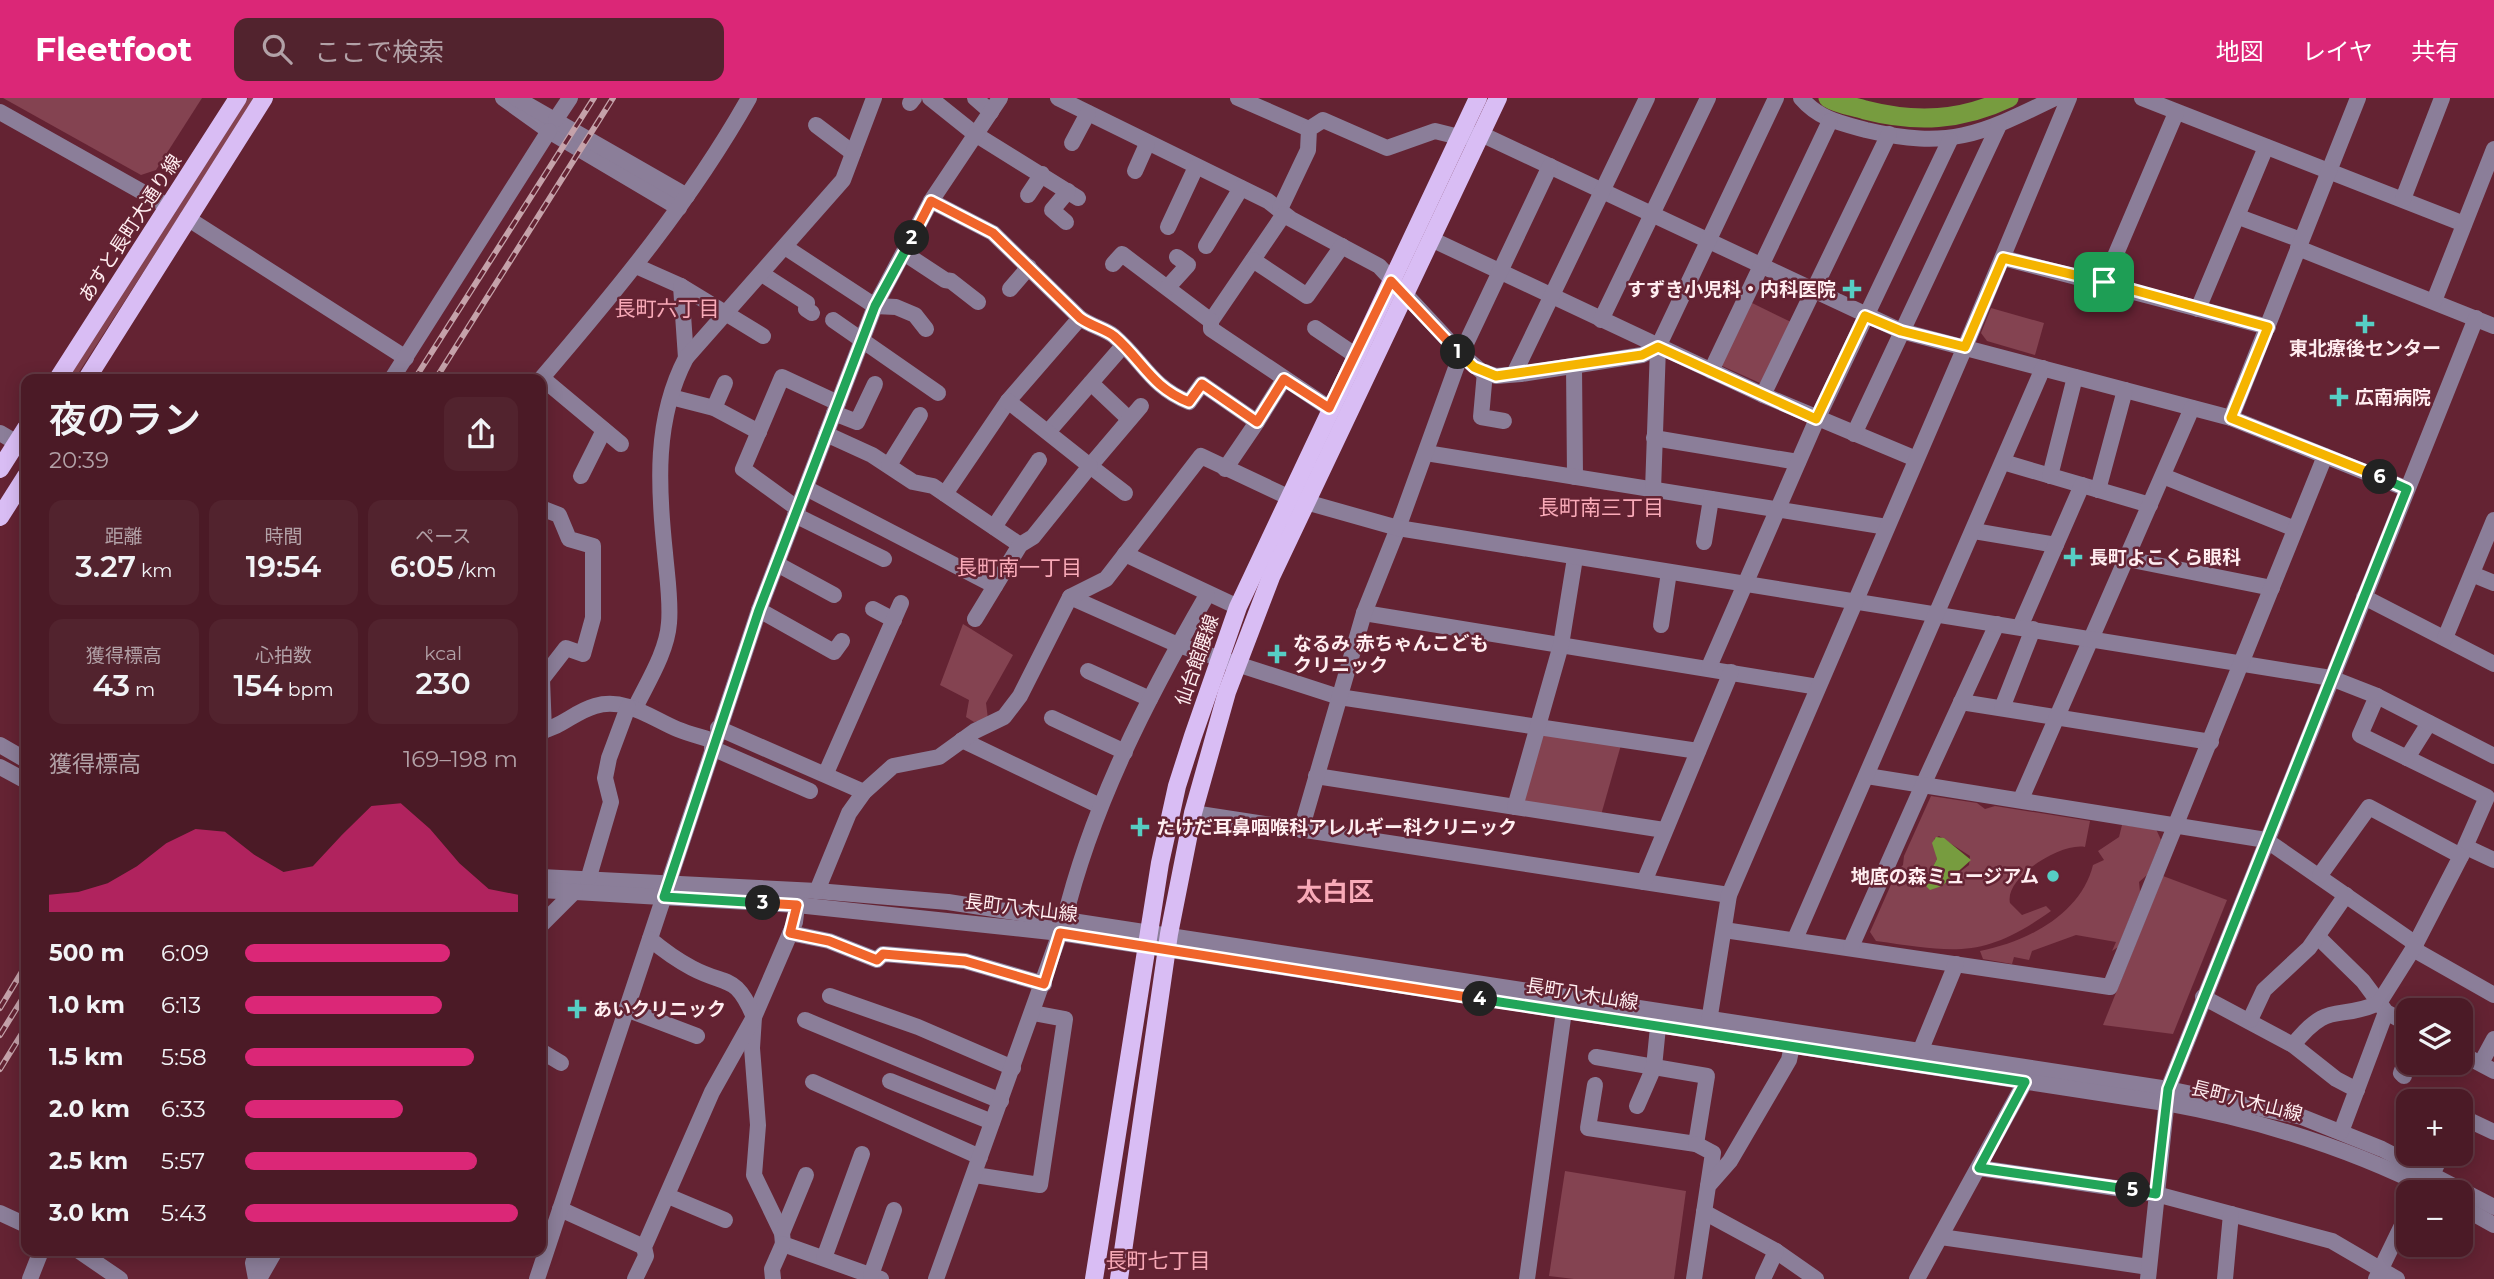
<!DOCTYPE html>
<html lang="ja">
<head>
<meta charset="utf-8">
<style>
	:root { --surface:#4b1a26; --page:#52232e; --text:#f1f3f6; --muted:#b2a1a7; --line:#623843; --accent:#db2777 }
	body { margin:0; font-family:Montserrat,"Noto Sans JP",sans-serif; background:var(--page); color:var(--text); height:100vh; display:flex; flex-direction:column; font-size:26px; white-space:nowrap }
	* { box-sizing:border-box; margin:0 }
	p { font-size:23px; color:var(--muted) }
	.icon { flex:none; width:38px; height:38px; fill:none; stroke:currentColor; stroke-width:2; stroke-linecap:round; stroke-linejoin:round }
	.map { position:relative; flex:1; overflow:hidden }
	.side { position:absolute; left:21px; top:276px; width:525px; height:882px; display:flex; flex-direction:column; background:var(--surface); border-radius:14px; box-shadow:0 4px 18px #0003,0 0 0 2px var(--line) }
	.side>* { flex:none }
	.fabs { position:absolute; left:2396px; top:900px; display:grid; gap:14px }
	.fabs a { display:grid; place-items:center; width:77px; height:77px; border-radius:14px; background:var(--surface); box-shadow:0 4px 18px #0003,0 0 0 2px var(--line); font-size:35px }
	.pin { position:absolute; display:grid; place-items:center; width:60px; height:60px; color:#fff; margin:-30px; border-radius:14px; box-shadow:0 4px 10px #0006 }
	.km { position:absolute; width:35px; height:35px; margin:-18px; border-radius:50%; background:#222; color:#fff; font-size:19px; line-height:35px; text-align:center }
	.round { display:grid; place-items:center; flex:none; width:74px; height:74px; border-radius:14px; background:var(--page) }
	.summary { display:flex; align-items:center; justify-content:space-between; height:119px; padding:0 28px }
	h1 { font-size:38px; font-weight:600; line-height:52px }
	.figures { display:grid; grid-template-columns:repeat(3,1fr); gap:10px; height:119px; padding:7px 28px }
	.figures div { display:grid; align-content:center; border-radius:14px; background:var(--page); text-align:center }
	.figures b { font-size:30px; font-weight:600 }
	.figures small { font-size:19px; font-weight:400 }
	.figures p { font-size:19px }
	.chart { height:196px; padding:14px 28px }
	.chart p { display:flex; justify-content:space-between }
	.chart svg { width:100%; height:126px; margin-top:7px; fill:var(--accent); opacity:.7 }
	ul { padding:0 28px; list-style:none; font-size:23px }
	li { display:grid; grid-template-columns:112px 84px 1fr; align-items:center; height:52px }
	li i { height:18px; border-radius:9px; background:var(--accent) }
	header { display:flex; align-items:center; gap:42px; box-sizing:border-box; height:98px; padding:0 35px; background:var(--accent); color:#fff }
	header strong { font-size:33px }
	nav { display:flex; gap:38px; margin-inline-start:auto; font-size:24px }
	.search { width:490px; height:63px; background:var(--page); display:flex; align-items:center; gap:18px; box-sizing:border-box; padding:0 24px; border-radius:14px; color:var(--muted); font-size:26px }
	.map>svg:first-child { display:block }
	.green { fill:#844351; fill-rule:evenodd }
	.water { fill:#779c3f }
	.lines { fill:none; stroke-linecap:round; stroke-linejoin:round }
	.river { stroke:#779c3f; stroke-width:19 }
	.minor { stroke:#8b7e99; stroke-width:16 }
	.major { stroke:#d9bdf4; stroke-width:18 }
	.rail-casing { stroke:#c5a2aa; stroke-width:6 }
	.rail { stroke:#642333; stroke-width:3.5; stroke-dasharray:10; stroke-linecap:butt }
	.split-1-casing { stroke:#fff; stroke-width:14 }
	.split-2-casing { stroke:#fff; stroke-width:14 }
	.split-3-casing { stroke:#fff; stroke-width:14 }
	.split-4-casing { stroke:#fff; stroke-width:14 }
	.split-5-casing { stroke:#fff; stroke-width:14 }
	.split-6-casing { stroke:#fff; stroke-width:14 }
	.split-7-casing { stroke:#fff; stroke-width:14 }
	.split-1 { stroke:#f5b400; stroke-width:9 }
	.split-2 { stroke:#f0652b; stroke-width:9 }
	.split-3 { stroke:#22a559; stroke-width:9 }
	.split-4 { stroke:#f0652b; stroke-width:9 }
	.split-5 { stroke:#22a559; stroke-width:9 }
	.split-6 { stroke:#22a559; stroke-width:9 }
	.split-7 { stroke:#f5b400; stroke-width:9 }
	.poi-dot { fill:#56cec4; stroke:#642333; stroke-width:2.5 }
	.labels { text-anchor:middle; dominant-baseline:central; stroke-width:5; stroke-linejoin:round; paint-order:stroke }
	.street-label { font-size:19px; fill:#ffedf0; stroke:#642333 }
	.poi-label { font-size:19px; font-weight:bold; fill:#ffedf0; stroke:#642333; text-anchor:start }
	.neighbourhood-label { font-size:21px; fill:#f9aab8; stroke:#642333 }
	.district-label { font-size:26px; font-weight:bold; fill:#f9aab8; stroke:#642333 }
</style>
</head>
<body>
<header>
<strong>Fleetfoot</strong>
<div class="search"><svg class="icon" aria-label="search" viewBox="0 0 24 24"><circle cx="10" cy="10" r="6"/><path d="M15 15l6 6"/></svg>ここで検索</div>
<nav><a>地図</a><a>レイヤ</a><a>共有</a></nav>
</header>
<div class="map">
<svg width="2494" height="1181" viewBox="0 0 2494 1181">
	<rect width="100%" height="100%" fill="#642333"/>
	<!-- green -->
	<g class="green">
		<path d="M3,0H202L156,72L141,77Z"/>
		<path d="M248,0H255L74,282H67Z"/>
		<path d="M1748,203L1791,224L1762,286L1720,267Z"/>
		<path d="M1991,210L2044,225L2035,257L1987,243L1981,235Z"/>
		<path d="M963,526L1013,557L986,605L988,621L974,624L966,619L969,602L940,587Z"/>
		<path d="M1543,637L1621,647L1601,717L1526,705L1523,701Z"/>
		<path d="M1931,698L1977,705L1985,711L1995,708L2090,723L2085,749C2062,744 2004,779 2010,805L2022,817L2046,808L2051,813C1982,862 1955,854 1876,843L1870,834L1897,773L1903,767L1904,758ZM1939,738L1970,758L1969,767L1942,788L1924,786L1937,761L1934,741Z"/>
		<path d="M2122,727L2156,731L2161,742L2147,777L2139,784L2140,794L2118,849L2112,853L2116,844L2076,837L2032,853L2029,862L2014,859L2012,866L1983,861L1980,853C2027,844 2081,816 2093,767L2104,762L2098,753L2119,739Z"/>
		<path d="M2163,778L2227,802L2173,936L2103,927Z"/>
		<path d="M1565,1073L1686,1093L1674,1181H1574L1549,1178Z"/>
	</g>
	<!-- water -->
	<path class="water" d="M1936,739L1944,740L1971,762L1942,788L1930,792L1924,786L1937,761L1932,745Z"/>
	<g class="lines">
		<!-- river -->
		<path class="river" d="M1828,0C1839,7 1853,8 1865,12C1916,25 1961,23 2009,0"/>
		<!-- minor -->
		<g class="minor">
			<path d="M503,0L549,33L679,110"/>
			<path d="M516,0L687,98"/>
			<path d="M930,0L975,36L1078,100"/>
			<path d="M975,0L991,14"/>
			<path d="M1058,0L1268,103L1291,121L1379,168L1461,256L1481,273L1496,278L1521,276L1642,257L1658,249"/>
			<path d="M1238,0L1309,31"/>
			<path d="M1801,0C1819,21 1840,25 1866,32C1950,52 1981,36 2055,0"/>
			<path d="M2142,0L2464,126"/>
			<path d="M910,5L914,0"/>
			<path d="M0,14L169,109"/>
			<path d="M556,21L570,0"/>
			<path d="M816,27L853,55"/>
			<path d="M1072,45L1088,15"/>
			<path d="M1135,73L1147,46"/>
			<path d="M1028,97L1042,76"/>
			<path d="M2403,101L2442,0"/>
			<path d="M931,103L993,135L1080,220C1091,228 1105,231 1114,238C1143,263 1151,289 1189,304L1202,286L1257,324L1225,371"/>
			<path d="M1280,111L1308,52L1309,31L1323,22L1387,50L1435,33L1459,39L1481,36L1901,233L2231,320L2407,391"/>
			<path d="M1284,116L1211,223V231L1329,310"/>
			<path d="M2239,119L2301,142"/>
			<path d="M187,120L406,260"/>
			<path d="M1066,124L1052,112L1068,93"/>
			<path d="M1168,129L1196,69"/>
			<path d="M1431,141L1763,297L1916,361"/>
			<path d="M1206,148L1241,90"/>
			<path d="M785,149L875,208L896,209L915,217L926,231"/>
			<path d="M2298,150L2494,228"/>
			<path d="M904,155L945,182L951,183L978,204"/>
			<path d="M2003,160L2268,229"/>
			<path d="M1253,162L1307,198L1342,148"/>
			<path d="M1113,166L1122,156L1211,223"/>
			<path d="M636,168L681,188L763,238"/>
			<path d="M762,176L807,205L806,211L812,215"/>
			<path d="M2104,184L2176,15"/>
			<path d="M681,188L686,260"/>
			<path d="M1168,189L1188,167L1177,159"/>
			<path d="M1010,191L1029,169"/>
			<path d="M2434,203L2494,51"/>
			<path d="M2198,211L2266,49"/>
			<path d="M833,222L938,295"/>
			<path d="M1601,222L1708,0"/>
			<path d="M1315,230L1355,257"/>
			<path d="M1574,268L1575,379"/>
			<path d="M1711,273L1830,23"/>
			<path d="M1485,274L1481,319L1504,323"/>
			<path d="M1514,276L1647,0"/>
			<path d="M542,280L621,346"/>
			<path d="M391,282L549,33"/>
			<path d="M540,282C617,192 691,103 749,0"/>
			<path d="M1091,285L1129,321"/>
			<path d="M1763,297L1889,36"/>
			<path d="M671,299L714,310L759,334"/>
			<path d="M714,310L725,285"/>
			<path d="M834,315L857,324L875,286"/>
			<path d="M2231,320L2358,0"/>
			<path d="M1257,324L1284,281"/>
			<path d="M1048,334L1122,249"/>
			<path d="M0,335L17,345"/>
			<path d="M826,336L872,357L913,384L933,388L1020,447"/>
			<path d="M1854,336L1999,27"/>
			<path d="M1654,340L1798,364"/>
			<path d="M1426,355L1887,429"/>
			<path d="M2003,364L2150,407"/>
			<path d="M889,367L920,317"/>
			<path d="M581,378L604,332"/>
			<path d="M2050,378L2075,279"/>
			<path d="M2163,378L2295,431"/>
			<path d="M806,390L995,488"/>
			<path d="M1653,392L1658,249L1776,0"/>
			<path d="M2098,392L2125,292"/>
			<path d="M1125,395L1090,368L1141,308"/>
			<path d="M945,396L1008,303L1080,220"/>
			<path d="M541,410L559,417L569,441L593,448V520L583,556L566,550L542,581L544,633"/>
			<path d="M798,411L743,371L782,279L838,305"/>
			<path d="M795,417L884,461"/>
			<path d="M994,429L1039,362"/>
			<path d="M1974,433L2056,447"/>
			<path d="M1704,444L1711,401"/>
			<path d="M1125,456L1238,509"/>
			<path d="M2127,461L2272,490"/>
			<path d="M777,466L834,497"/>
			<path d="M2472,476L2494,485"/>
			<path d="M1070,499L1178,547L1339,599L1698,653"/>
			<path d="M2364,499L2494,566"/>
			<path d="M873,511L894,522"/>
			<path d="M759,512L834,554L842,543"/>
			<path d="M1364,515L1818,589"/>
			<path d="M975,521L1020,447L1033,439L1090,368L1008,303"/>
			<path d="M1661,527L1669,474"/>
			<path d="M2020,529L2082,387"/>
			<path d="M2445,540L2494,422"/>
			<path d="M1709,569L1817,321L1950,42"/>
			<path d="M1088,573L1150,601"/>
			<path d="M2377,598L2360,637L2487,699L2461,758"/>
			<path d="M1961,604L2211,644"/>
			<path d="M635,610C647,585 667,554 669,525C671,503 667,478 665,455C658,389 654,321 686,260L843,82L874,0"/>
			<path d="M2002,610L2033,531"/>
			<path d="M1052,620L1125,654"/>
			<path d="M718,630L864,694"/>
			<path d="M541,633C562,629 574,614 595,608C625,599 651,620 677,631C689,636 702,639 714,643"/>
			<path d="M962,642L1100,708"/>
			<path d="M0,647L26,662"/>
			<path d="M712,650L810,693"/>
			<path d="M2407,660L2429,625"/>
			<path d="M0,669L26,683"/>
			<path d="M826,675L901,505"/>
			<path d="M1316,678L1664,732"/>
			<path d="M1867,678L1923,687L1997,526"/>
			<path d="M2021,701L2192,310"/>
			<path d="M1515,709L1561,547L1575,460"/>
			<path d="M1193,715L1729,797"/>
			<path d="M1301,732L1364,515L1398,430L1461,256L1550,68"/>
			<path d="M2466,749L2494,762"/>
			<path d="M541,779L817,793L948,804L2168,991L2302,1019L2382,1051L2494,1109"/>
			<path d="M588,782L611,704L605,680L609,660L628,609"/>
			<path d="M1644,784L1731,574"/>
			<path d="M541,792L797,807L1060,835L2165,1005C2259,1022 2350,1050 2436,1094"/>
			<path d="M817,793L849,715L864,694L893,668L939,659L975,633L1004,619L1020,598L1070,499L1106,481L1201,358L1288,399L1398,430L2331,580L2377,598L2494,658"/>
			<path d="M797,807L795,824L754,919L752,950L758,1027L754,1077L782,1135L783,1146L881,1181"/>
			<path d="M1064,823C1092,707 1148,599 1207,497"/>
			<path d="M541,827L575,793"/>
			<path d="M1724,832L2110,889L2325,358"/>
			<path d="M790,835L829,843L877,862L883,856L965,863L1044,886"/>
			<path d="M2318,839L2363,883L2386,914L2408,926"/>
			<path d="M1795,841L2043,270"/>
			<path d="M1851,849L1923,687L2266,742L2416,846"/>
			<path d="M2413,851L2494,897"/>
			<path d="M830,898L918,929L1013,970"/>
			<path d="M2203,899L2293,947L2336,981L2357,992"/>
			<path d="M626,911L697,938"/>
			<path d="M805,922L1001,1003"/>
			<path d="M2250,922L2264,892L2309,850L2346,797"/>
			<path d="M1708,930L1729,797L1965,249L2069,0"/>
			<path d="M2293,947C2330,901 2336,924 2379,905L2413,851L2461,758L2369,709L2320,777"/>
			<path d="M541,953L561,965"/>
			<path d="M2460,955L2494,973"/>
			<path d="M1917,961L1956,866"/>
			<path d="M2481,965L2494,941"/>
			<path d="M2404,978L2401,975L2408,956"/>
			<path d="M890,983L992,1024"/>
			<path d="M813,984L980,1059"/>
			<path d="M1595,987L1588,1030L1696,1046L1707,978L1596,959"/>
			<path d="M1637,1008L1654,969L1658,929"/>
			<path d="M2460,1018L2494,1034"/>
			<path d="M2341,1034L2386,914"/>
			<path d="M1696,1046L1713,1055L1708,1088"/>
			<path d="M1979,1070L2156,1096L2332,1143L2397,1181"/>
			<path d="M2433,1075L2442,1055"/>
			<path d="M975,1077L1040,1087L1065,921L1033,915"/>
			<path d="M668,1098L725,1122"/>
			<path d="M2460,1108L2494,1127"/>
			<path d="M560,1111L644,1149"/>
			<path d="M1704,1114L1776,1153L1816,1181"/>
			<path d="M0,1115L26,1127"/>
			<path d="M782,1135L806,1077"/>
			<path d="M1941,1139L2149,1169"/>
			<path d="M79,1153L120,1181"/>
			<path d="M824,1160L862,1056"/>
			<path d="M871,1177L894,1112"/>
			<path d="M30,1181L41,1153"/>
			<path d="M256,1181L253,1165L257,1153"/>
			<path d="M259,1181L275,1153"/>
			<path d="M537,1181L759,512L875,208L931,103L1000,0"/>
			<path d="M635,1181L646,1158L644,1149L648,1140L712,994L754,919C735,875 728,889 692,870C677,862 663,852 650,841"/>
			<path d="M773,1181L772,1171L783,1146"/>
			<path d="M936,1181L1060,835"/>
			<path d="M1527,1181L1564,913"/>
			<path d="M1694,1181L1708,1088L1730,1063L1789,962L1792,948"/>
			<path d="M1763,1181L1776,1153"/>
			<path d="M1917,1181L2025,984"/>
			<path d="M2148,1181L2168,991L2476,220"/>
			<path d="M2225,1181L2231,1116"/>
			<path d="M2376,1181L2408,1115"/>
		</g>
		<!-- major -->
		<g class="major">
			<path d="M57,282L238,0"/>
			<path d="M86,282L264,0"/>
			<path d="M0,371L26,330"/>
			<path d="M0,419L26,378"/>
			<path d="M1094,1181L1160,765L1177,688L1193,638L1238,509L1478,0"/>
			<path d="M1119,1181L1169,836L1193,715L1227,594L1271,479L1498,0"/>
		</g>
		<defs>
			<g id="rail">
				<path d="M414,282L594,0"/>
				<path d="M435,282L613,0"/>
				<path d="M0,910L26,867"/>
				<path d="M0,937L26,895"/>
				<path d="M0,971L26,929"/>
			</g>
		</defs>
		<!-- rail casing -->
		<use href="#rail" class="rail-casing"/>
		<!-- rail -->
		<use href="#rail" class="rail"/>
	</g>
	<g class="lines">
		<defs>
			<path id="split-1" d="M1458,254L1474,269L1496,278L1642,257L1658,249L1816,321L1865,218L1901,233L1965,249L2003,160L2104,184"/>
			<path id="split-2" d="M912,140L931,103L993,135L1080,220C1091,228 1105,231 1114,238C1143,263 1151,289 1189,304L1202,286L1257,324L1284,281L1329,310L1391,183L1458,254"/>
			<path id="split-3" d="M763,805L664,799L759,512L875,208L912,140"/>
			<path id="split-4" d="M763,805L797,807L790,835L829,843L877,862L883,856L965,863L1044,886L1060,835L1480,901"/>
			<path id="split-5" d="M1480,901L2025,984L1979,1070L2133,1092"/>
			<path id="split-6" d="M2133,1092L2156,1096L2168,991L2407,391L2380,379"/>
			<path id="split-7" d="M2104,184L2268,229L2231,320L2380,379"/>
		</defs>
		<!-- split-1 casing -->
		<use href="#split-1" class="split-1-casing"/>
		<!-- split-2 casing -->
		<use href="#split-2" class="split-2-casing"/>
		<!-- split-3 casing -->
		<use href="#split-3" class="split-3-casing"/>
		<!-- split-4 casing -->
		<use href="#split-4" class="split-4-casing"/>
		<!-- split-5 casing -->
		<use href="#split-5" class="split-5-casing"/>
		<!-- split-6 casing -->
		<use href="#split-6" class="split-6-casing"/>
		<!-- split-7 casing -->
		<use href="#split-7" class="split-7-casing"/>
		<!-- split-1 -->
		<use href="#split-1" class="split-1"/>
		<!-- split-2 -->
		<use href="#split-2" class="split-2"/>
		<!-- split-3 -->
		<use href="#split-3" class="split-3"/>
		<!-- split-4 -->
		<use href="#split-4" class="split-4"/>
		<!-- split-5 -->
		<use href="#split-5" class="split-5"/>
		<!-- split-6 -->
		<use href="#split-6" class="split-6"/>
		<!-- split-7 -->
		<use href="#split-7" class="split-7"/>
	</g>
	<!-- markers -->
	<g class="poi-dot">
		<path d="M1848.5 180.5h7v7h7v7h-7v7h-7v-7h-7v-7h7z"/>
		<path d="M2361.5 215.5h7v7h7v7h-7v7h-7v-7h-7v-7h7z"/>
		<path d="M2335.5 288.5h7v7h7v7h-7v7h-7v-7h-7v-7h7z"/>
		<path d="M2069.5 448.5h7v7h7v7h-7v7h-7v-7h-7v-7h7z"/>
		<path d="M1273.5 545.5h7v7h7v7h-7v7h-7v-7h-7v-7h7z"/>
		<path d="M1136.5 718.5h7v7h7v7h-7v7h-7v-7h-7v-7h7z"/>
		<circle cx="2053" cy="778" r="7"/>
		<path d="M573.5 900.5h7v7h7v7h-7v7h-7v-7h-7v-7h7z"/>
	</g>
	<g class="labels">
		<!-- street labels -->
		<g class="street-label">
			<text transform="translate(130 130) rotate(-57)">あすと長町大通り線</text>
			<text transform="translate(1197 562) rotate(-71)">仙台館腰線</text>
			<text transform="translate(1021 810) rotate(7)">長町八木山線</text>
			<text transform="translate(1582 896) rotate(9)">長町八木山線</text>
			<text transform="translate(2247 1003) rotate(14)">長町八木山線</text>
		</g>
		<!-- poi labels -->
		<g class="poi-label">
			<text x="1836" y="191" text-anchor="end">すずき小児科・内科医院</text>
			<text x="2365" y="250" text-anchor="middle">東北療後センター</text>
			<text x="2355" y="299">広南病院</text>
			<text x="2089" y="459">長町よこくら眼科</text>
			<text x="1293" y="545">なるみ 赤ちゃんこども<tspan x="1293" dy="22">クリニック</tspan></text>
			<text x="1156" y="729">たけだ耳鼻咽喉科アレルギー科クリニック</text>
			<text x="2039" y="778" text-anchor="end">地底の森ミュージアム</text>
			<text x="593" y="911">あいクリニック</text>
		</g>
		<!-- neighbourhood labels -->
		<g class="neighbourhood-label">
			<text x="667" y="210">長町六丁目</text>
			<text x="1601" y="409">長町南三丁目</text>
			<text x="1019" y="469">長町南一丁目</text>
			<text x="1158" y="1162">長町七丁目</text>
		</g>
		<!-- district labels -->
		<g class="district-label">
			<text x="1335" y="794">太白区</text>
		</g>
	</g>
</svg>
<div class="fabs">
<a><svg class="icon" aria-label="layers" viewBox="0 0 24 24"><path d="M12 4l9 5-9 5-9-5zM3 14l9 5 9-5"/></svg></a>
<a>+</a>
<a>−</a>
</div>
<div class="pin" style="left:2104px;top:184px;background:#1e9e55"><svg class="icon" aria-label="arrive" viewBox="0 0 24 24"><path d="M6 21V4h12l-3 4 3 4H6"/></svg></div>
<b class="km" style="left:1458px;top:254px">1</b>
<b class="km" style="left:912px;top:140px">2</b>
<b class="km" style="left:763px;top:805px">3</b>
<b class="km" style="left:1480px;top:901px">4</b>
<b class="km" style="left:2133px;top:1092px">5</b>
<b class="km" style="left:2380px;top:379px">6</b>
<section class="side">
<div class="summary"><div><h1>夜のラン</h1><p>20:39</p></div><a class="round"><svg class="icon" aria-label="share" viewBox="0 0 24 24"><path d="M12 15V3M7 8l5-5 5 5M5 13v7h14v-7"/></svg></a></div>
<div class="figures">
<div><p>距離</p><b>3.27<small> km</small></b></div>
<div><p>時間</p><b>19:54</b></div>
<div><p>ペース</p><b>6:05<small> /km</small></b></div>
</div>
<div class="figures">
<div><p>獲得標高</p><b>43<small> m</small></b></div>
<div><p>心拍数</p><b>154<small> bpm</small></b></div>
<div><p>kcal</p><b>230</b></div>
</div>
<div class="chart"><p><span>獲得標高</span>169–198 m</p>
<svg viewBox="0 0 160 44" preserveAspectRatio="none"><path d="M0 44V38L10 37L20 34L30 28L40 20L50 15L60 16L70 24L80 30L90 28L100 17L110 7L120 6L130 15L140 27L150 36L160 38V44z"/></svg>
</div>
<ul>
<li><b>500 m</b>6:09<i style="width:75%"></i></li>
<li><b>1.0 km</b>6:13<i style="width:72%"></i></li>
<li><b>1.5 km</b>5:58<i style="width:84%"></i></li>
<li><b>2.0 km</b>6:33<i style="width:58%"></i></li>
<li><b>2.5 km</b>5:57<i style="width:85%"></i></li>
<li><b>3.0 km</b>5:43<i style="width:100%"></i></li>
</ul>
</section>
</div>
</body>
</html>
